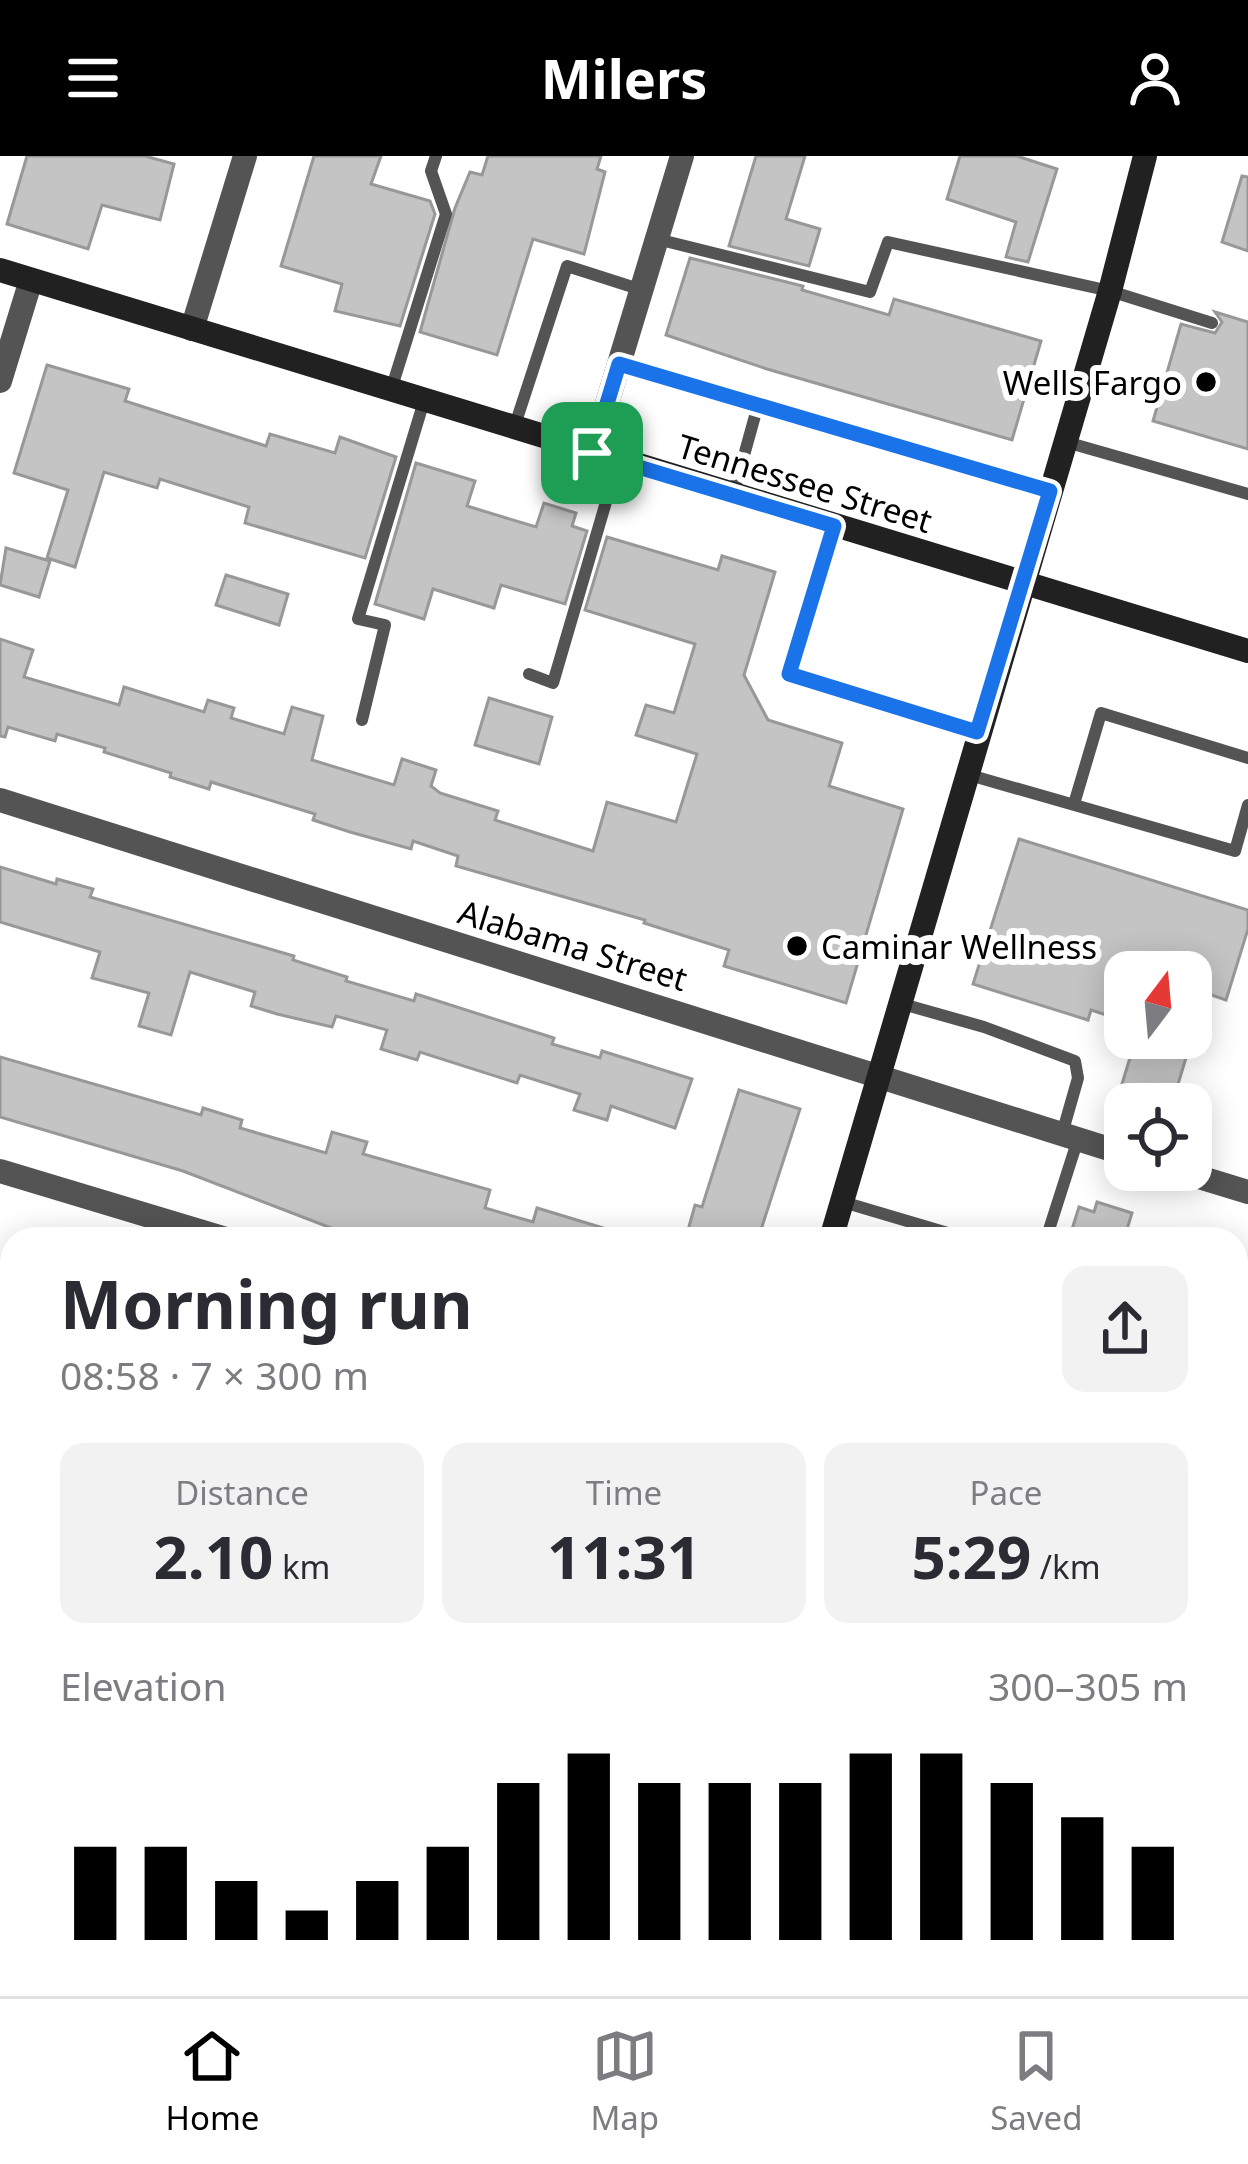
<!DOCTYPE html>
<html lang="en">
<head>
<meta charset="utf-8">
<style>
	:root { --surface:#fff; --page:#f2f2f3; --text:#2b2b33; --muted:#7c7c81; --line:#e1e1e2; --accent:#000 }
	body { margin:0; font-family:"Noto Sans",sans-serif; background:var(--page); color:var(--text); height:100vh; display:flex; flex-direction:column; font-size:45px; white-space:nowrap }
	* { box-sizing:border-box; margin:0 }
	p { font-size:39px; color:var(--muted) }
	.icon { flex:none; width:66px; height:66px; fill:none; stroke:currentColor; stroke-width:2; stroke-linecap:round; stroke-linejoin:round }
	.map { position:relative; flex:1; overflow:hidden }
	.details { position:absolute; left:0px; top:1071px; width:1248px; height:771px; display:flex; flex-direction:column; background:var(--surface); border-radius:36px 36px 0 0; box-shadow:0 6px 30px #0003 }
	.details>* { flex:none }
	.needle { width:78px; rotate:16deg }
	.tools { position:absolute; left:1104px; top:795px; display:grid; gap:24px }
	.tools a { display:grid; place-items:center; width:108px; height:108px; border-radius:24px; background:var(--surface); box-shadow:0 6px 30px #0003; font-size:60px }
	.pin { position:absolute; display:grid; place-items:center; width:102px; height:102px; color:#fff; margin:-51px; border-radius:24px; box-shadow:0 6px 18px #0006 }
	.round { display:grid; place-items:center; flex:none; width:126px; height:126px; border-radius:24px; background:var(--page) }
	.headline { display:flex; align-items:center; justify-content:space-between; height:204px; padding:0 60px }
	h1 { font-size:66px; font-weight:700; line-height:90px }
	.figures { display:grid; grid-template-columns:repeat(3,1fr); gap:18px; height:204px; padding:12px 60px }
	.figures div { display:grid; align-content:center; border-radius:24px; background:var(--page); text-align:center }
	.figures b { font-size:60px; font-weight:700 }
	.figures small { font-size:33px; font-weight:400 }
	.figures p { font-size:33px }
	.chart { height:336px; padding:24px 60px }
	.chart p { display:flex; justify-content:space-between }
	.chart svg { width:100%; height:216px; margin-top:12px; stroke:var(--accent); stroke-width:6 }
	header { display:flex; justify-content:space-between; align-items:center; height:156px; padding:0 60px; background:var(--accent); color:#fff; font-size:54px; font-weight:700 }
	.dock { display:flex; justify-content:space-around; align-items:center; height:168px; border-top:3px solid var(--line); background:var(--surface); font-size:33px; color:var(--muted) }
	.dock a { display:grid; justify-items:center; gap:6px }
	.dock .selected { color:var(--accent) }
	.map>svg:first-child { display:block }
	.building { fill:#c4c4c4; stroke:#989898; stroke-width:3 }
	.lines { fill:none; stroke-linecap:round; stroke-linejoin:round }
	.service { stroke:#545454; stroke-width:12 }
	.minor { stroke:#545454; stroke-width:24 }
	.secondary { stroke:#212121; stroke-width:24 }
	.route-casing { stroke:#fff; stroke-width:24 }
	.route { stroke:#1a73e8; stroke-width:15 }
	.poi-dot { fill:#000; stroke:#fff; stroke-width:4.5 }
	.labels { text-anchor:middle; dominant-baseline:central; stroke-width:12; stroke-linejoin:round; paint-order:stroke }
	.poi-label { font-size:33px; fill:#000; stroke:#fff; text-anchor:end }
	.street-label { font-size:33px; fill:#000; stroke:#fff }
</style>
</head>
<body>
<header><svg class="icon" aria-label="menu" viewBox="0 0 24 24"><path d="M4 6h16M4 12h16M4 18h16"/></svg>Milers<svg class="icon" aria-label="person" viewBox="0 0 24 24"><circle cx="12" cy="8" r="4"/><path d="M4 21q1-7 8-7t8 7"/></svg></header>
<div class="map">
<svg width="1248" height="1840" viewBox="0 0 1248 1840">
	<rect width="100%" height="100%" fill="#fff"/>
	<!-- building -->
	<g class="building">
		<path d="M27,0H145L174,8L160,64L102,49L88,93L7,68Z"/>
		<path d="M314,0H381L371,28L430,45L435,58L400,170L335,155L342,128L281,110Z"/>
		<path d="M488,0H601L597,13L605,16L584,98L533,83L497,199L420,176L455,52L470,16L482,19Z"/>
		<path d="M756,0H805L786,63L820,73L809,110L729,90Z"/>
		<path d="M960,0H1017L1057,13L1028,106L1006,101L1016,66L947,43Z"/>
		<path d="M1242,20L1248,21V95L1222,86Z"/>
		<path d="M690,102L803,130L802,134L889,159L894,143L1041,185L1012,284L767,213L666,179Z"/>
		<path d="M1215,156L1248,166V293L1153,265L1181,168L1215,177L1222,166Z"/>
		<path d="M47,209L129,233L125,245L266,290L270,278L335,297L340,281L396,301L365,402L245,367L249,351L160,323L157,332L104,316L75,411L47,402L68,334L14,317Z"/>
		<path d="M416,307L475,325L467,350L536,371L544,347L576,357L572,370L587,375L565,448L501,429L494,452L433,433L424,463L375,448Z"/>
		<path d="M607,381L718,414L722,400L775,416L744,519L768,564L842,587L829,630L903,653L846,847L724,810L729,794L644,767L645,764L456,710L458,700L413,685L411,693L350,676L313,664L315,658L211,626L209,633L170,621L171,617L104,596L105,592L57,578L55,585L8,571L5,581L0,580V483L33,494L24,521L119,549L124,531L204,556L208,544L234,552L231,562L284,578L292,551L323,560L312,604L394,629L402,603L436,614L431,630L440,637L498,655L495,664L593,695L607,646L676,666L697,598L636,579L646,549L674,557L695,488L585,454Z"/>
		<path d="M6,392L50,405L39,441L0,429Z"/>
		<path d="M226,419L288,438L279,469L216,449Z"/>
		<path d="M489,542L552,561L539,608L475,589Z"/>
		<path d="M1019,683L1248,754V773L1226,844L1191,832V816H1125V865L1091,854L1088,864L973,828Z"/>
		<path d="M0,711L56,728L57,723L93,733L90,741L294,800L293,804L347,821L346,825L414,845L416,838L554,882L552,888L600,902L602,895L692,923L675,972L611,950L607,964L574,954L580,938L520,919L517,927L420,896L417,904L381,893L387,874L336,860L332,871L277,858L251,850L255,836L190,816L171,879L139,870L149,837L92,822L100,796L0,766Z"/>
		<path d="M1136,882H1192L1172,948H1140L1118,941Z"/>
		<path d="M0,901L201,959L203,952L242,964L240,972L326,997L332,976L367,986L363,998L490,1034L485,1052L533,1066L537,1052L620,1077L619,1083H380L339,1075L183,1015L0,961Z"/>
		<path d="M739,934L800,953L758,1083H696L698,1077L688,1074L695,1049L702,1051Z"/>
		<path d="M1097,1046L1132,1057L1124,1083H1069L1079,1051L1094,1056Z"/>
	</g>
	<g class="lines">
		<!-- service -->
		<g class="service">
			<path d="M657,83L870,136L888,86L1110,135L1212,167"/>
			<path d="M619,208L1050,335"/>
			<path d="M391,234L446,58L431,15L436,0"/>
			<path d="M514,272L567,110L642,134"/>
			<path d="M1066,286L1248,338"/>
			<path d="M733,339L758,249"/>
			<path d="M834,370L789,518L977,576"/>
			<path d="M529,518L553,527L618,305"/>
			<path d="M362,564L385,469L358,463L424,245"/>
			<path d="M966,618L1235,695L1248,649"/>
			<path d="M1074,648L1101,557L1248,602"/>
			<path d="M899,847L984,871L1075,905L1078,922L1062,978"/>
			<path d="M843,1046L968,1083"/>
			<path d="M1046,1083L1078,983"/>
			<path d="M1236,1292L1248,1296"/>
			<path d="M1236,1824L1248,1828"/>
			<path d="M179,1840L182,1830"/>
		</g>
		<!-- minor -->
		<g class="minor">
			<path d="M192,173L245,0"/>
			<path d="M0,225L31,124"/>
			<path d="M592,297L682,0"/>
			<path d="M0,644L1125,998"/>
			<path d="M1176,1014L1248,1036"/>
			<path d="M0,1015L226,1083"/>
			<path d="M0,1384L12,1387"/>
			<path d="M1236,1564L1248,1567"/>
		</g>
		<!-- secondary -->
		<g class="secondary">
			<path d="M0,114L1248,495"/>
			<path d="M831,1083L1110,135L1145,0"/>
			<path d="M609,1840L612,1830"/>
		</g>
	</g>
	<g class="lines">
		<defs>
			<path id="route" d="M619,208L1050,335L977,576L789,518L834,370L592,297Z"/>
		</defs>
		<!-- route casing -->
		<use href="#route" class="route-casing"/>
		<!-- route -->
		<use href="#route" class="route"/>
	</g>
	<!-- markers -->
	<g class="poi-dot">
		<circle cx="1206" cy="226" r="12"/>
		<circle cx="797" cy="790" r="12"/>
	</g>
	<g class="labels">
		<!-- poi labels -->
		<g class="poi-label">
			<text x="1182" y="226">Wells Fargo</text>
			<text x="821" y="790" text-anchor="start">Caminar Wellness</text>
		</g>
		<!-- street labels -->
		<g class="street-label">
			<text transform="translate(805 327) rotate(17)">Tennessee Street</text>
			<text transform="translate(573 789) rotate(17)">Alabama Street</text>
		</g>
	</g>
</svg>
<div class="tools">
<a><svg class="needle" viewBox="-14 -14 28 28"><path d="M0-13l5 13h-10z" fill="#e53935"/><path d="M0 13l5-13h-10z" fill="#7c7c81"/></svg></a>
<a><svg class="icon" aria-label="locate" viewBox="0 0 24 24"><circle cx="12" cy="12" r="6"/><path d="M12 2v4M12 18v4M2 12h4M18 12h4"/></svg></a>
</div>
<div class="pin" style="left:592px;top:297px;background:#1e9e55"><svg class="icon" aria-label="arrive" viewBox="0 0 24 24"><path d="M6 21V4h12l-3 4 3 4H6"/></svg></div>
<section class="details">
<div class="headline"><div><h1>Morning run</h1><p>08:58 · 7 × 300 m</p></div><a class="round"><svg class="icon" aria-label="share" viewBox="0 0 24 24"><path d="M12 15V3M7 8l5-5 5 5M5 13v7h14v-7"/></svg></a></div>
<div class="figures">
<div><p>Distance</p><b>2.10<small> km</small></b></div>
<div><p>Time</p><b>11:31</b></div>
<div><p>Pace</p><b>5:29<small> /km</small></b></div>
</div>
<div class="chart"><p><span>Elevation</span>300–305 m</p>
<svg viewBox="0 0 160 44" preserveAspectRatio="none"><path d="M5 44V25M15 44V25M25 44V32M35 44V38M45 44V32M55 44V25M65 44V12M75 44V6M85 44V12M95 44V12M105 44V12M115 44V6M125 44V6M135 44V12M145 44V19M155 44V25"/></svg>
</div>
</section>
</div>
<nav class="dock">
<a class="selected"><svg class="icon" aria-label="home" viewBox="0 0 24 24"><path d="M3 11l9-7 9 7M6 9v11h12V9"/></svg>Home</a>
<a><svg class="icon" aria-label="map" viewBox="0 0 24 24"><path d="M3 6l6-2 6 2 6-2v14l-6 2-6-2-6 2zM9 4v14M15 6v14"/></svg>Map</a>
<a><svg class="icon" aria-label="saved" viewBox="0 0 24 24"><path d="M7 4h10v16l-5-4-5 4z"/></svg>Saved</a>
</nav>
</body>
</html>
